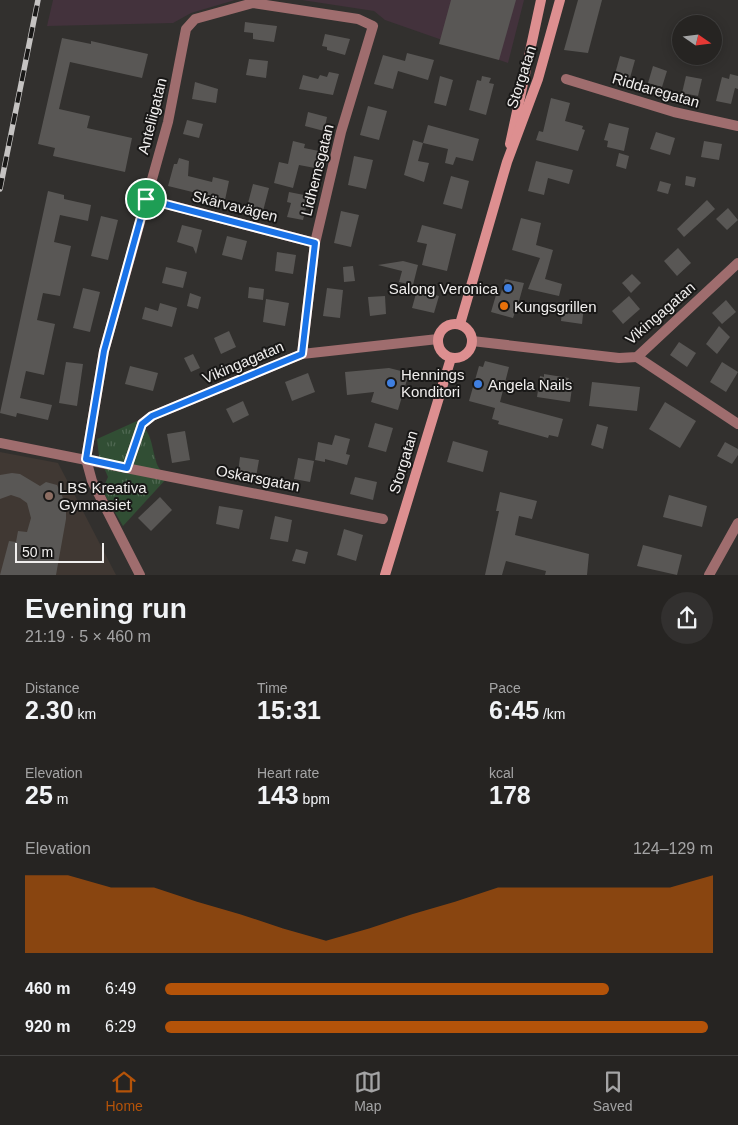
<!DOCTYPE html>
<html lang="en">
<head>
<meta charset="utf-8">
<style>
	:root { --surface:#262422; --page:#32302f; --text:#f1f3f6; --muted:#a4a4a5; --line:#424140; --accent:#b45309 }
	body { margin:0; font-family:Arial,sans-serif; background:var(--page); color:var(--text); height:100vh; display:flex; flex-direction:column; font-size:19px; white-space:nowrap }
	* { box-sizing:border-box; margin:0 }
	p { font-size:16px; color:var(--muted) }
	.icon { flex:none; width:28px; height:28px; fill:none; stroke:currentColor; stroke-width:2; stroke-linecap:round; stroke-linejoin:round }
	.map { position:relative; height:575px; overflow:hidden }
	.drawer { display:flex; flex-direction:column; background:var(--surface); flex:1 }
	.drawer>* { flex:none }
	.needle { width:32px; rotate:104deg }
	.controls { position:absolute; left:672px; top:15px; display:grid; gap:10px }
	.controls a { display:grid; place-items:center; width:50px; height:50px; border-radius:50%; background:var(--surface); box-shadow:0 2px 12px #0003,0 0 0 1px var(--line); font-size:25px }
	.scale { position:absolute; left:15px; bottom:12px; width:89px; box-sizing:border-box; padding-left:5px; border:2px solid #f0eeed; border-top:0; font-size:14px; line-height:18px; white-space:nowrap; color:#f0eeed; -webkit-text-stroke:4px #191817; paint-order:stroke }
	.pin { position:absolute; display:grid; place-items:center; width:42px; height:42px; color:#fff; margin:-21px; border:2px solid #fff; border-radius:50%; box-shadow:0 1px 5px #0007 }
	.round { display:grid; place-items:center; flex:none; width:52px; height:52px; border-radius:26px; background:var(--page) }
	.summary { display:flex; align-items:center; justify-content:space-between; height:85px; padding:0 25px }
	h1 { font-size:28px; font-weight:600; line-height:38px }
	.stats { display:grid; grid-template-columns:repeat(3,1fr); gap:8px; height:85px; padding:5px 25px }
	.stats div { display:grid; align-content:center }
	.stats b { font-size:25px; font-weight:600 }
	.stats small { font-size:14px; font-weight:400 }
	.stats p { font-size:14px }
	.chart { height:140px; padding:10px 25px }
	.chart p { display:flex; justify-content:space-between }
	.chart svg { width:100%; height:90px; margin-top:5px; fill:var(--accent); opacity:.7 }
	ul { padding:0 25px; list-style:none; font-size:16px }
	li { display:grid; grid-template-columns:80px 60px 1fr; align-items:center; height:38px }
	li i { height:12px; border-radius:6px; background:var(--accent) }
	.tab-bar { display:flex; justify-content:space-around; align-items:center; height:70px; border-top:1px solid var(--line); background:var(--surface); font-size:14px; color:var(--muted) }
	.tab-bar a { display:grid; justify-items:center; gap:2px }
	.tab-bar .selected { color:var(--accent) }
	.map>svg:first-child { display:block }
	.commercial { fill:#43323c }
	.built { fill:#403833 }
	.grass { fill:url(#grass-tufts) }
	.building { fill:#595755 }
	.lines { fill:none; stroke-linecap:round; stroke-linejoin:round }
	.street { stroke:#9f6d6e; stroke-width:10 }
	.secondary { stroke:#dd8f90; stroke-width:10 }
	.rail-casing { stroke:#c5c3c2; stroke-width:5.5 }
	.rail { stroke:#191817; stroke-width:4; stroke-dasharray:11; stroke-linecap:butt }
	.route-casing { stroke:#fff; stroke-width:10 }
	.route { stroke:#1a73e8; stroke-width:6 }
	.shop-dot { fill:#3f7fe0; stroke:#191817; stroke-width:2 }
	.food-dot { fill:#e8710a; stroke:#191817; stroke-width:2 }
	.education-dot { fill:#8d6e63; stroke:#191817; stroke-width:2 }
	.labels { text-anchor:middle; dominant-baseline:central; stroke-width:4; stroke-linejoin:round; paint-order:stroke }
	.street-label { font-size:15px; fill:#f0eeed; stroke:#191817 }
	.poi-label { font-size:15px; fill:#f0eeed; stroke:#191817; text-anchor:start }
</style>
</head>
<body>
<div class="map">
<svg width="738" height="575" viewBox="0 0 738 575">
	<defs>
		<pattern id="grass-tufts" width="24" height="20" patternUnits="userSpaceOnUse" patternTransform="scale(1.25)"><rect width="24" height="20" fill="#314e34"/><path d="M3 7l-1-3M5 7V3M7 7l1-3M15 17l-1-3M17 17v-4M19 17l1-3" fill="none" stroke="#4f6852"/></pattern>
	</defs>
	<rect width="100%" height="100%" fill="#32302e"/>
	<!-- commercial -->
	<g class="commercial">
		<path d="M53,0H235L191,13L173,23L47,26Z"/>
		<path d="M302,0H524L508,63L385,20L374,11Z"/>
	</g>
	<!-- built -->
	<path class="built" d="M0,452L58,463L116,575H0Z"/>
	<!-- grass -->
	<path class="grass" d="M137,421C152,432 151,444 156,461C157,467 163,473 167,478L123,526L102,490L108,477L99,456L97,439Z"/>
	<!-- building -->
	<g class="building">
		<path d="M451,0H516L499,60L439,44Z"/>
		<path d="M578,0H602L588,53L564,50Z"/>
		<path d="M245,22L277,26L274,42L253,39V33L244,32Z"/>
		<path d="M325,34L350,39L345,55L327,50V47L322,46Z"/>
		<path d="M62,38L91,44V41L148,54L142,78L70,62L59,109L90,116L87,128L132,138L125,172L53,156L55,148L38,144Z"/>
		<path d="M407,53L434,60L428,80L398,71L393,89L374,84L383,55L405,61Z"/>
		<path d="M620,56L635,60L630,78L615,74Z"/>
		<path d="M249,59L268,61L266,78L246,75Z"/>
		<path d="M653,66L667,71L662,87L648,83Z"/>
		<path d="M329,72L339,74L333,95L299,89L303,75L318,79L320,75L327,77Z"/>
		<path d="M730,74L738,76V89L735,88L731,104L716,101L722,77L729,79Z"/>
		<path d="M440,76L453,80L446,106L434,103Z"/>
		<path d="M482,76L491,78L489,83L494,84L486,115L469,110L477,80L481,81Z"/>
		<path d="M686,76L702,79L698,96L682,93Z"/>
		<path d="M195,82L218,89L216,103L192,99Z"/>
		<path d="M551,98L570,103L565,121L583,126L582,129L585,130L578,151L536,140L539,131L543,132Z"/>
		<path d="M368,106L387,111L379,140L360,135Z"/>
		<path d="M308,112L327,117L324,131L305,126Z"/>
		<path d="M187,120L203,124L199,138L183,134Z"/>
		<path d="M609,123L629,128L624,151L607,147L608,141L604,140Z"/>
		<path d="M428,125L479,139L473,161L456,157L453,165L445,163L448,149L423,143Z"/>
		<path d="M656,132L675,138L670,155L650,149Z"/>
		<path d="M413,140L423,143L418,161L429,163L424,182L404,175Z"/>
		<path d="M293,141L305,144L304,148L319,151L315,168L299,165L293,188L274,183L279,162L288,164Z"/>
		<path d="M704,141L722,144L719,160L701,157Z"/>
		<path d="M619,153L629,156L626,169L616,166Z"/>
		<path d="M354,156L373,160L366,189L348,185Z"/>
		<path d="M179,158L189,161L188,176L212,182L213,177L229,181L225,200L168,186L174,164H177Z"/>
		<path d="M536,161L573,170L569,184L548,178L544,195L528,191Z"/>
		<path d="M451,176L469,181L462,209L443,204Z"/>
		<path d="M686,176L696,178L694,187L685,185Z"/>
		<path d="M660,181L671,184L668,194L657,191Z"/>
		<path d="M253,184L269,188L263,211L247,207Z"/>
		<path d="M48,191L64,195V199L91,205L88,221L60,215L54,242L71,246L60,296L43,293L37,320L55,324L44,375L26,371L20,398L52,405L48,420L17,413L16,417L0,413Z"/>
		<path d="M289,192L309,196L303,220L287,217L291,203L287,202Z"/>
		<path d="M707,200L715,209L684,237L677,229Z"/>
		<path d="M728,208L738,220L727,230L716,219Z"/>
		<path d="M341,211L359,215L351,247L334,243Z"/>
		<path d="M101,216L118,220L108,260L91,256Z"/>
		<path d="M521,218L541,223L536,245L553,250L545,279L562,284L559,296L528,289L540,258L512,250Z"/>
		<path d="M182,225L202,230L196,254L193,247L177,242Z"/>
		<path d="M422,225L456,234L447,271L422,265L427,244L417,242Z"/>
		<path d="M227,236L247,241L242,260L222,255Z"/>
		<path d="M678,248L691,263L677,276L664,261Z"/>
		<path d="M277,252L296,255L293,274L275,271Z"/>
		<path d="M403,261L418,265L413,285L399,282L402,271L378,265Z"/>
		<path d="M353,266L355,281L344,282L343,267Z"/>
		<path d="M166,267L187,272L183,288L162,283Z"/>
		<path d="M632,274L641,283L631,293L622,283Z"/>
		<path d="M505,279L524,283L516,312H515L513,318L491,312L496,295L500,296Z"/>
		<path d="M249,287L264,289L263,300L248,298Z"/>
		<path d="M83,288L100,292L90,332L73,328Z"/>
		<path d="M327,288L343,290L340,318L323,316Z"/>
		<path d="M417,290L439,296L434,313L412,308Z"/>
		<path d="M190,293L201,297L198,309L187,306Z"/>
		<path d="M385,296L386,314L370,316L368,297Z"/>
		<path d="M629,296L640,309L623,324L612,311Z"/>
		<path d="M266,299L289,303L285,326L263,322Z"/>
		<path d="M726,300L736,312L722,324L712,313Z"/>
		<path d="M160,303L177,308L172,327L142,319L145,307L158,311Z"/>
		<path d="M563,304L584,306L582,324L561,321Z"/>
		<path d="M719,326L730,337L717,354L706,344Z"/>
		<path d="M229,331L236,347L221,354L214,338Z"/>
		<path d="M679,342L696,353L687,367L670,355Z"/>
		<path d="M193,354L200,368L191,372L184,358Z"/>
		<path d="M485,361L509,367L500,402L563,419L558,437L549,435L548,438L498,424L499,421L492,419L495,408L469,401L479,366L483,367Z"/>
		<path d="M66,362L83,364L77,406L59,403Z"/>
		<path d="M722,362L738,372L726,392L710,382Z"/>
		<path d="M130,366L158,373L153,391L125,384Z"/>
		<path d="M389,368L409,373L398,410L371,402L374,392L347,395L345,372Z"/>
		<path d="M308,373L315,392L292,401L285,382Z"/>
		<path d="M544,374L569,378L568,380L573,381L570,402L537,397L540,376L544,377Z"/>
		<path d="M592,382L640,387L637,411L589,406Z"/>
		<path d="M243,401L249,415L233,423L226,409Z"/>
		<path d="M665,402L696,421L680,448L649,429Z"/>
		<path d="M375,423L393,428L386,452L368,447Z"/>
		<path d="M597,424L608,427L603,449L591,445Z"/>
		<path d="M185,431L190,460L172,463L167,434Z"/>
		<path d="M335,435L350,439L346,454L350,455L347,465L325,459V462L315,460L318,442L332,445Z"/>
		<path d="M453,441L488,451L483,472L447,462Z"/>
		<path d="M725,442L738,449V455L732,464L717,456Z"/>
		<path d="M240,457L259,460L256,477L238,473Z"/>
		<path d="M298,458L314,461L310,482L294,479Z"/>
		<path d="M12,473L20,474L40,486L46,482L57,485L61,493L66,506V519L56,575H0L9,541L16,542L18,531L27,532L31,518L27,503L20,498L11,495L0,499V475Z"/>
		<path d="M355,477L377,482L373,500L350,494Z"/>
		<path d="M500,492L537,501L532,519L519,516L515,535L589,554L587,575H545L546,571L506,561L502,575H485L499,511H496Z"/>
		<path d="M669,495L707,506L702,527L663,517Z"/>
		<path d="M160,497L172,510L151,531L138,518Z"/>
		<path d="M219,506L243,510L239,529L216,524Z"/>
		<path d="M275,516L292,520L288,542L270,539Z"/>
		<path d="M344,529L363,535L356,561L337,555Z"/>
		<path d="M643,545L682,555L677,575L637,566Z"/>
		<path d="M296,549L308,552L305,564L292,561Z"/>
	</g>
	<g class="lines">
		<!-- street -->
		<g class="street">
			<path d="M566,79L674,112L738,126"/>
			<path d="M147,199L315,243"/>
			<path d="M472,341L619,358L637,357L738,263"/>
			<path d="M637,357L738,424"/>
			<path d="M0,443L383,519"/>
			<path d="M127,468L142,424L152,416L302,354L438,339"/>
			<path d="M140,575L92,481L86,459L104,351L168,122L186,29L195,19L253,3L358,19L373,26L341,132L315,243L302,354"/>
			<path d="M709,575L738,523"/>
		</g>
		<!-- secondary -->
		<g class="secondary">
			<path d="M510,144L541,0"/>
			<circle cx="455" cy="341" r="17"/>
			<path d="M460,324L507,162L538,79L560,0"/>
			<path d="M385,575L451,358"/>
		</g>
		<defs>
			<path id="rail" d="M0,189L38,0"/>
		</defs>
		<!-- rail casing -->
		<use href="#rail" class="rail-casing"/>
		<!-- rail -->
		<use href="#rail" class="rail"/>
	</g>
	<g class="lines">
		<defs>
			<path id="route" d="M146,199L315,243L302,354L152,416L142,424L127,468L86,459L104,351Z"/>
		</defs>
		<!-- route casing -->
		<use href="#route" class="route-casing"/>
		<!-- route -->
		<use href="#route" class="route"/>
	</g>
	<!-- markers -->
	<g class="shop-dot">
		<circle cx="508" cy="288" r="5"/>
		<circle cx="391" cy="383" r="5"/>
		<circle cx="478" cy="384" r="5"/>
	</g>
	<circle class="food-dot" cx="504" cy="306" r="5"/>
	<circle class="education-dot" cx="49" cy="496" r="5"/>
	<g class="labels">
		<!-- street labels -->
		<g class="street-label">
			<text transform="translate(521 77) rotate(-72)">Storgatan</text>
			<text transform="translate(656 90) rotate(16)">Riddaregatan</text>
			<text transform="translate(152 116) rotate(-76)">Anteliigatan</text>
			<text transform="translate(317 170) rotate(-76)">Lidhemsgatan</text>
			<text transform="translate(235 206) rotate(14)">Skärvavägen</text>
			<text transform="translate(660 313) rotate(-41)">Vikingagatan</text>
			<text transform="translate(243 362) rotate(-23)">Vikingagatan</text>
			<text transform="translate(403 462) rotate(-73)">Storgatan</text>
			<text transform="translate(258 478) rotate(11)">Oskarsgatan</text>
		</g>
		<!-- poi labels -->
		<g class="poi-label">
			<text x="498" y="288" text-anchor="end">Salong Veronica</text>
			<text x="514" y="306">Kungsgrillen</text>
			<text x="401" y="374">Hennings<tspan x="401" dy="17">Konditori</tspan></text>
			<text x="488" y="384">Angela Nails</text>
			<text x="59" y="487">LBS Kreativa<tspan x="59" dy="17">Gymnasiet</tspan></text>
		</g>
	</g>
</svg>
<div class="controls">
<a><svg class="needle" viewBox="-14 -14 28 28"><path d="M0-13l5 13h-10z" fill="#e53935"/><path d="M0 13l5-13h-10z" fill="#a4a4a5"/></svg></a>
</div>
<div class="scale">50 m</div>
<div class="pin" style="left:146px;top:199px;background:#1e9e55"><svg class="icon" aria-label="arrive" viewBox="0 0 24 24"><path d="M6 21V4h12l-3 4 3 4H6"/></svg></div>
</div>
<section class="drawer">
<div class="summary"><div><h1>Evening run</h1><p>21:19 · 5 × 460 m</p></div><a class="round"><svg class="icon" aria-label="share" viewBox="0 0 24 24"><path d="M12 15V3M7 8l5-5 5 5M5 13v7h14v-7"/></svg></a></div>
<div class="stats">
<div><p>Distance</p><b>2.30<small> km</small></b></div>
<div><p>Time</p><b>15:31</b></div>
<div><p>Pace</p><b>6:45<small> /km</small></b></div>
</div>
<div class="stats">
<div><p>Elevation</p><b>25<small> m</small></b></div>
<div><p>Heart rate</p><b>143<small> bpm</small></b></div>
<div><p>kcal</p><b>178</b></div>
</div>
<div class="chart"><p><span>Elevation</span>124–129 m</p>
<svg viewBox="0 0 160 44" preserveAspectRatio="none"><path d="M0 44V6L10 6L20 12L30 12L40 19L50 25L60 32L70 38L80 32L90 25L100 19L110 12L120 12L130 12L140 12L150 12L160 6V44z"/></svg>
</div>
<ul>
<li><b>460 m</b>6:49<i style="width:81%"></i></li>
<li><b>920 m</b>6:29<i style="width:99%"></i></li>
</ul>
</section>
<nav class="tab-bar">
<a class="selected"><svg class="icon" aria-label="home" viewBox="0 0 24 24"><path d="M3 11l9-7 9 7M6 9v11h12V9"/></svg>Home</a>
<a><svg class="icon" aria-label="map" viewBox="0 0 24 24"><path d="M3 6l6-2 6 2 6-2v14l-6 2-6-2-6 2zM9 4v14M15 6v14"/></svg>Map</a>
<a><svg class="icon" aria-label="saved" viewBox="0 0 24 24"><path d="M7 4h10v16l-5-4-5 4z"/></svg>Saved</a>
</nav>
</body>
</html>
